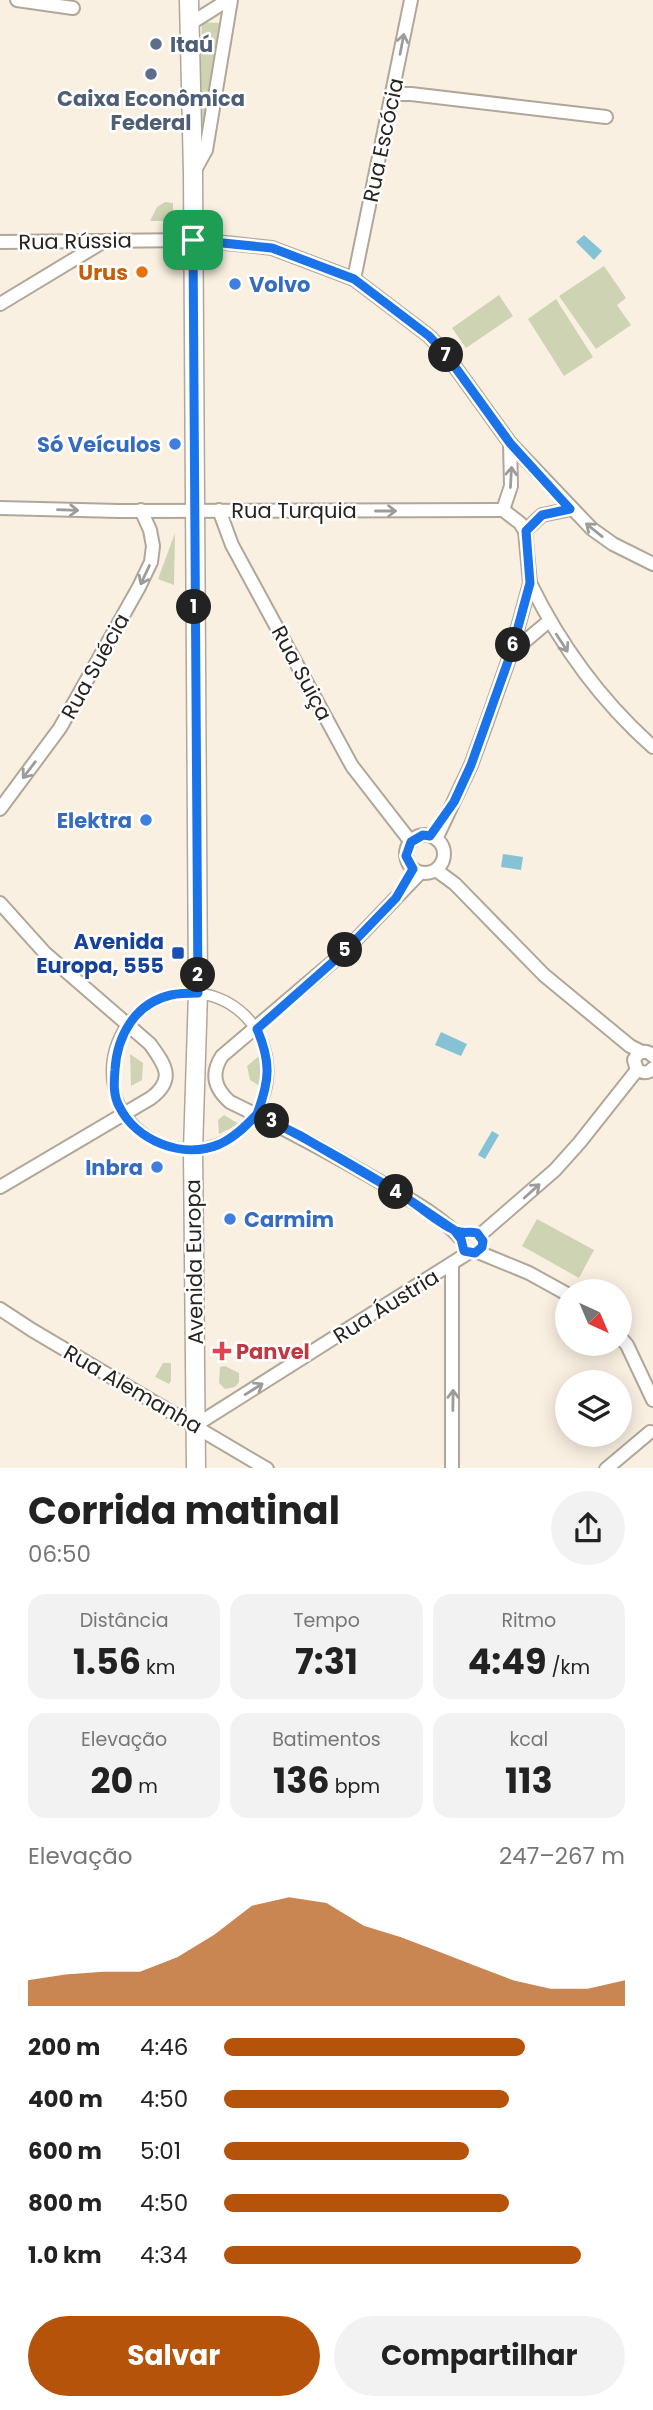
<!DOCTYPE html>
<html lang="pt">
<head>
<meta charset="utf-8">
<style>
	:root { --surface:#fff; --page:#f2f2f2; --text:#222; --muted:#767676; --accent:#b45309 }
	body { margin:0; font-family:Poppins,sans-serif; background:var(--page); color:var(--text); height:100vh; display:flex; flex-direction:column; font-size:26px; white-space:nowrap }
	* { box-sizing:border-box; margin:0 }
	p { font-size:23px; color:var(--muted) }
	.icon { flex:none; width:38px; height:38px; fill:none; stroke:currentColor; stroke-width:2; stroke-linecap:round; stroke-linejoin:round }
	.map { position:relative; height:1468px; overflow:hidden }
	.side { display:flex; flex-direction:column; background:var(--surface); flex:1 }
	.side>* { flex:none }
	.needle { width:46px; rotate:136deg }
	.fabs { position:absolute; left:555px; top:1279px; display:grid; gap:14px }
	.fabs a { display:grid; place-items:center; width:77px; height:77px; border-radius:50%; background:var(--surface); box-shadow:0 4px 18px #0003; font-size:35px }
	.pin { position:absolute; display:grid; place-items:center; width:60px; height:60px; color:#fff; margin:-30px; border-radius:14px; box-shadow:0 4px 10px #0006 }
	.km { position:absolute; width:35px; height:35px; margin:-18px; border-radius:50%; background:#222; color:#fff; font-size:19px; line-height:35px; text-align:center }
	.round { display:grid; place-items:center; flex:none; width:74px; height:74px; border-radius:37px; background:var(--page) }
	.summary { display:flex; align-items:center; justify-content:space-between; height:119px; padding:0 28px }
	h1 { font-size:38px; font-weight:700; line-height:52px }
	.metrics { display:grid; grid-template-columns:repeat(3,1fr); gap:10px; height:119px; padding:7px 28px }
	.metrics div { display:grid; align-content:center; border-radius:18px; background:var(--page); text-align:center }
	.metrics b { font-size:35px; font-weight:700 }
	.metrics small { font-size:19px; font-weight:400 }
	.metrics p { font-size:19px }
	.chart { height:196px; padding:14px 28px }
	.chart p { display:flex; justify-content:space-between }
	.chart svg { width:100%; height:126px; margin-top:7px; fill:var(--accent); opacity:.7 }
	.button { display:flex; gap:14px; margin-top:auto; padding:14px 28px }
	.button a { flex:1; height:80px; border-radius:42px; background:var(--accent); color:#fff; font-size:28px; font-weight:700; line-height:80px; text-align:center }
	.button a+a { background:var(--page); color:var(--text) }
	ul { padding:0 28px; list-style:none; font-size:23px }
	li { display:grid; grid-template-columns:112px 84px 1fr; align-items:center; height:52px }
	li i { height:18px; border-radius:9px; background:var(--accent) }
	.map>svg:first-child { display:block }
	.green { fill:#ced4b3 }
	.water { fill:#85c2d6 }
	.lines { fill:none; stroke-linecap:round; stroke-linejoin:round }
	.pedestrian-casing { stroke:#b0a799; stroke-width:13 }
	.minor-casing { stroke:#b0a799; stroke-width:16 }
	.secondary-casing { stroke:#b0a799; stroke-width:21 }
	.pedestrian { stroke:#fff; stroke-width:10 }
	.minor { stroke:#fff; stroke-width:12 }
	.secondary { stroke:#fff; stroke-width:18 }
	.oneway { stroke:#9e9c9a }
	.route-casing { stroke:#fff; stroke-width:14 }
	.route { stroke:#1a73e8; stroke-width:9 }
	.service-dot { fill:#5c6f8a; stroke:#fff; stroke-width:2.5 }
	.food-dot { fill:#e8710a; stroke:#fff; stroke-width:2.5 }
	.shop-dot { fill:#3f7fe0; stroke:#fff; stroke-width:2.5 }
	.transit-dot { fill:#1a4fb4; stroke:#fff; stroke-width:2.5 }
	.health-dot { fill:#e0444e; stroke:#fff; stroke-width:2.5 }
	.labels { text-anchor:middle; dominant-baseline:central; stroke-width:5; stroke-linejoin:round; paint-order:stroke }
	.service-label { font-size:21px; font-weight:bold; fill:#4e5e75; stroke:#fff; text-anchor:start }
	.street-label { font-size:21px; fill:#27241e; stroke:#fff }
	.food-label { font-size:21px; font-weight:bold; fill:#c56008; stroke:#fff; text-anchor:end }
	.shop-label { font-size:21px; font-weight:bold; fill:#366cbe; stroke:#fff; text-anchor:end }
	.transit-label { font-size:21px; font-weight:bold; fill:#164399; stroke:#fff; text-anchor:end }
	.health-label { font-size:21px; font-weight:bold; fill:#be3a42; stroke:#fff; text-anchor:start }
</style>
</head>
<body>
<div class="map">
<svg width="653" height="1469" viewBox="0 0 653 1469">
	<rect width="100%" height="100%" fill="#faf0e2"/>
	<!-- green -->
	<g class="green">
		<path d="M202,22L220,23L202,129H198Z"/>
		<path d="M165,202L173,203V221H150L157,207Z"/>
		<path d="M604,266L626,298L617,305L631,325L596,349L559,296Z"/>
		<path d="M499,295L513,316L466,348L452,328Z"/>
		<path d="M556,299L593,357L564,376L528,319Z"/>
		<path d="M175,533L174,585L158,579Z"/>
		<path d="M130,1054L143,1063L142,1080L131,1086Z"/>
		<path d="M259,1056L262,1071L260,1086L250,1080L247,1066Z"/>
		<path d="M224,1115L239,1124L219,1134L218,1120Z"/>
		<path d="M537,1219L594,1250L579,1278L522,1246Z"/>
		<path d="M163,1363H171V1381L169,1384L155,1377Z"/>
		<path d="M225,1366L239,1373V1382L235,1387L225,1389L219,1383L220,1367Z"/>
	</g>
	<!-- water -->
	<g class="water">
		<path d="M584,235L602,251L594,260L576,242Z"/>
		<path d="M503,854L523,857L521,870L501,867Z"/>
		<path d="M441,1032L467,1044L461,1056L435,1045Z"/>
		<path d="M492,1131L499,1135L485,1159L478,1155Z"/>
	</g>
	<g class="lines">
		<defs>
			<circle id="pedestrian" cx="190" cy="1071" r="78"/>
			<g id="minor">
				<path d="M17,0L73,8"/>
				<path d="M188,25L228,0"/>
				<path d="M392,94H411L606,117"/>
				<path d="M195,170L206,150L231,0"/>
				<path d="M0,242L193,240L236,244L272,248L354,279L429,336L445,353L510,443L592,529L613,544L653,564"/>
				<path d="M354,279L411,0"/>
				<path d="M0,304L101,243"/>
				<path d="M0,508L119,511L503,510"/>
				<path d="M219,510L232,545L352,766L411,842"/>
				<path d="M503,510L511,486L510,443"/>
				<path d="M525,531L542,515L571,509"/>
				<path d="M530,583C560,644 601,701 653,747"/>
				<path d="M511,653L549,621"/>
				<path d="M0,809L60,728L139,587L151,562L153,546L150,530L141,510"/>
				<circle cx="425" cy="854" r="19"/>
				<path d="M436,839L471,765L485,727L511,653L530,583L525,531L520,523L503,510"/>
				<path d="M436,870L455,884L544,975L630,1046L642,1052"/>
				<path d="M420,873L343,953L222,1056C211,1073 214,1088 230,1102C282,1127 332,1154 382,1183C408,1199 442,1216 461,1239"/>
				<path d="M0,903L45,953L150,1044C165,1065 176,1079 151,1098L0,1187"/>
				<path d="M653,1056C646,1049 638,1051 634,1060L637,1070C643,1073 648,1074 653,1068"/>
				<path d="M480,1235L555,1170L580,1142L637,1070"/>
				<path d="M478,1252L529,1273L567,1294"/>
				<path d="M0,1309L32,1330L267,1469"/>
				<path d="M620,1337L627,1345L653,1400"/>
				<path d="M196,1425L468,1253"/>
				<path d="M452,1469V1264"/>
				<path d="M606,1469L650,1432"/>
			</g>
			<path id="secondary" d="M189,0L193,173L198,993L193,1150L196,1469"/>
		</defs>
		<!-- pedestrian casing -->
		<use href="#pedestrian" class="pedestrian-casing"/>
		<!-- minor casing -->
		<use href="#minor" class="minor-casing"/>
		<!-- secondary casing -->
		<use href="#secondary" class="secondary-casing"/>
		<!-- pedestrian -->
		<use href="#pedestrian" class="pedestrian"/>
		<!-- minor -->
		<use href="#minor" class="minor"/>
		<!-- secondary -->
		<use href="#secondary" class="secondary"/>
	</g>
	<!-- one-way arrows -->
	<defs><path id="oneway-shaft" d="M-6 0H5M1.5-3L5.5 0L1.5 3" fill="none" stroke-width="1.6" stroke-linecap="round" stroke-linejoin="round" transform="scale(1.75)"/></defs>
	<g class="oneway">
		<use href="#oneway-shaft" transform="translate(402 44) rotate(-79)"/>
		<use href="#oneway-shaft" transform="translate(511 477) rotate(-87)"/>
		<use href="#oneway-shaft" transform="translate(68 510) rotate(2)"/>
		<use href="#oneway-shaft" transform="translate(386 511)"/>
		<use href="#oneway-shaft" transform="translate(594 530) rotate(-141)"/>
		<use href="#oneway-shaft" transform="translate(145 575) rotate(115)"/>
		<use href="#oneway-shaft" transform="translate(562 643) rotate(57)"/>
		<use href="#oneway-shaft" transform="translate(29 770) rotate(127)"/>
		<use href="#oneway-shaft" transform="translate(532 1191) rotate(-42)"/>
		<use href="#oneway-shaft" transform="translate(254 1389) rotate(-32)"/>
		<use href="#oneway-shaft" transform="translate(453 1400) rotate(-89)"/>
	</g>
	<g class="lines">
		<defs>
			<path id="route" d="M193,240L198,993C189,993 180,993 171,995C135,1003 117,1036 115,1070C114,1082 113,1095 119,1106C136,1141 183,1160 220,1144C235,1137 246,1126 257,1114L299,1135L402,1195L454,1230L461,1239L464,1251L475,1253L482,1247L483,1241L477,1233C470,1231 464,1234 456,1231C437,1223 420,1206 402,1195C355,1166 306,1138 257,1114C270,1080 271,1062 257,1029L343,953L396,898L413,869L406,856L411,842L423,835L430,836L454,802L471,765L511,653L530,583L526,531L542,515L570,509L510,443L445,353L429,336L354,279L272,248L193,240"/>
		</defs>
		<!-- route casing -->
		<use href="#route" class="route-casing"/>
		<!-- route -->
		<use href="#route" class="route"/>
	</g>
	<!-- markers -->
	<g class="service-dot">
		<circle cx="156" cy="44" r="7"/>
		<circle cx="151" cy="74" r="7"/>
	</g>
	<circle class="food-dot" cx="142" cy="272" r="7"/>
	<g class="shop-dot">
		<circle cx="235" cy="284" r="7"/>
		<circle cx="175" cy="444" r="7"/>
		<circle cx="146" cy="820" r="7"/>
		<circle cx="157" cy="1167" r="7"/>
		<circle cx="230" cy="1219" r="7"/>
	</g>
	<rect class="transit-dot" x="171" y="946" width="14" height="14" rx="3.5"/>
	<path class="health-dot" d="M218.5 1340.5h7v7h7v7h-7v7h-7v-7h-7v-7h7z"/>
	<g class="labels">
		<!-- service labels -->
		<g class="service-label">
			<text x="170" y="44">Itaú</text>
			<text x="151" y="98" text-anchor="middle">Caixa Econômica<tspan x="151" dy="24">Federal</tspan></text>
		</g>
		<!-- street labels -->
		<g class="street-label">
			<text transform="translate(383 140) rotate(-78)">Rua Escócia</text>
			<text transform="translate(75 241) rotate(-1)">Rua Rússia</text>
			<text x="294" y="510">Rua Turquia</text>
			<text transform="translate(95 666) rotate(-61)">Rua Suécia</text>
			<text transform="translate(302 673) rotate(62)">Rua Suiça</text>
			<text transform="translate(194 1262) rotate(-91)">Avenida Europa</text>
			<text transform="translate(386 1306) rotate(-32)">Rua Áustria</text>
			<text transform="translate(133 1389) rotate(30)">Rua Alemanha</text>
		</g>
		<!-- food labels -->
		<g class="food-label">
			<text x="128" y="272">Urus</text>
		</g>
		<!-- shop labels -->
		<g class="shop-label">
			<text x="249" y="284" text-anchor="start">Volvo</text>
			<text x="161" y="444">Só Veículos</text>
			<text x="132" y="820">Elektra</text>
			<text x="143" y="1167">Inbra</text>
			<text x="244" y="1219" text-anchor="start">Carmim</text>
		</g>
		<!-- transit labels -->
		<g class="transit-label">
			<text x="164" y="941">Avenida<tspan x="164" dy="24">Europa, 555</tspan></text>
		</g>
		<!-- health labels -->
		<g class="health-label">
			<text x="236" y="1351">Panvel</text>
		</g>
	</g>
</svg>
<div class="fabs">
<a><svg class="needle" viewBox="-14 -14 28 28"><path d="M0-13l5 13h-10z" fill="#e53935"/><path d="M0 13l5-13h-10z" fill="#767676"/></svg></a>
<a><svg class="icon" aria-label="layers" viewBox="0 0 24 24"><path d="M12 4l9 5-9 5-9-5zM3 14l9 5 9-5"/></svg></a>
</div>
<div class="pin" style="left:193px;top:240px;background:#1e9e55"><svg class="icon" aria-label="arrive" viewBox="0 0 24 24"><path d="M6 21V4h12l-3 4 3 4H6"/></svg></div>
<b class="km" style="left:194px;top:607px">1</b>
<b class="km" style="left:198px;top:975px">2</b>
<b class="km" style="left:272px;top:1121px">3</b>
<b class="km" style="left:396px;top:1192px">4</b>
<b class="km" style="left:345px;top:950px">5</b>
<b class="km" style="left:513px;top:645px">6</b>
<b class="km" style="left:446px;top:355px">7</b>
</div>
<section class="side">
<div class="summary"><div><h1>Corrida matinal</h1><p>06:50</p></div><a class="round"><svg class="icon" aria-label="share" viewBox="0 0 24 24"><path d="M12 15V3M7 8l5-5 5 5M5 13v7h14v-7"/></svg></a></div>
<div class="metrics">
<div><p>Distância</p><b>1.56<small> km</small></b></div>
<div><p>Tempo</p><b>7:31</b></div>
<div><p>Ritmo</p><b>4:49<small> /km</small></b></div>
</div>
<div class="metrics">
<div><p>Elevação</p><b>20<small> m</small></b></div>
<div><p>Batimentos</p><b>136<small> bpm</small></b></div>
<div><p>kcal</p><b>113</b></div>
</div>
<div class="chart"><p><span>Elevação</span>247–267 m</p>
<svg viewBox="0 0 160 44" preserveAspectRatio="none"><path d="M0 44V35L10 33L20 32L30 32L40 27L50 19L60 9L70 6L80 8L90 16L100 20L110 25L120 30L130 35L140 38L150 38L160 35V44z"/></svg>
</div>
<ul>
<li><b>200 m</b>4:46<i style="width:75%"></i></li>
<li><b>400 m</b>4:50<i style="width:71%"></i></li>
<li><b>600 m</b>5:01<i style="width:61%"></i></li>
<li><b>800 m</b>4:50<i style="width:71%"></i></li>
<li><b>1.0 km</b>4:34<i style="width:89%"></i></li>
</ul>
<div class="button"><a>Salvar</a><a>Compartilhar</a></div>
</section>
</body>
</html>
